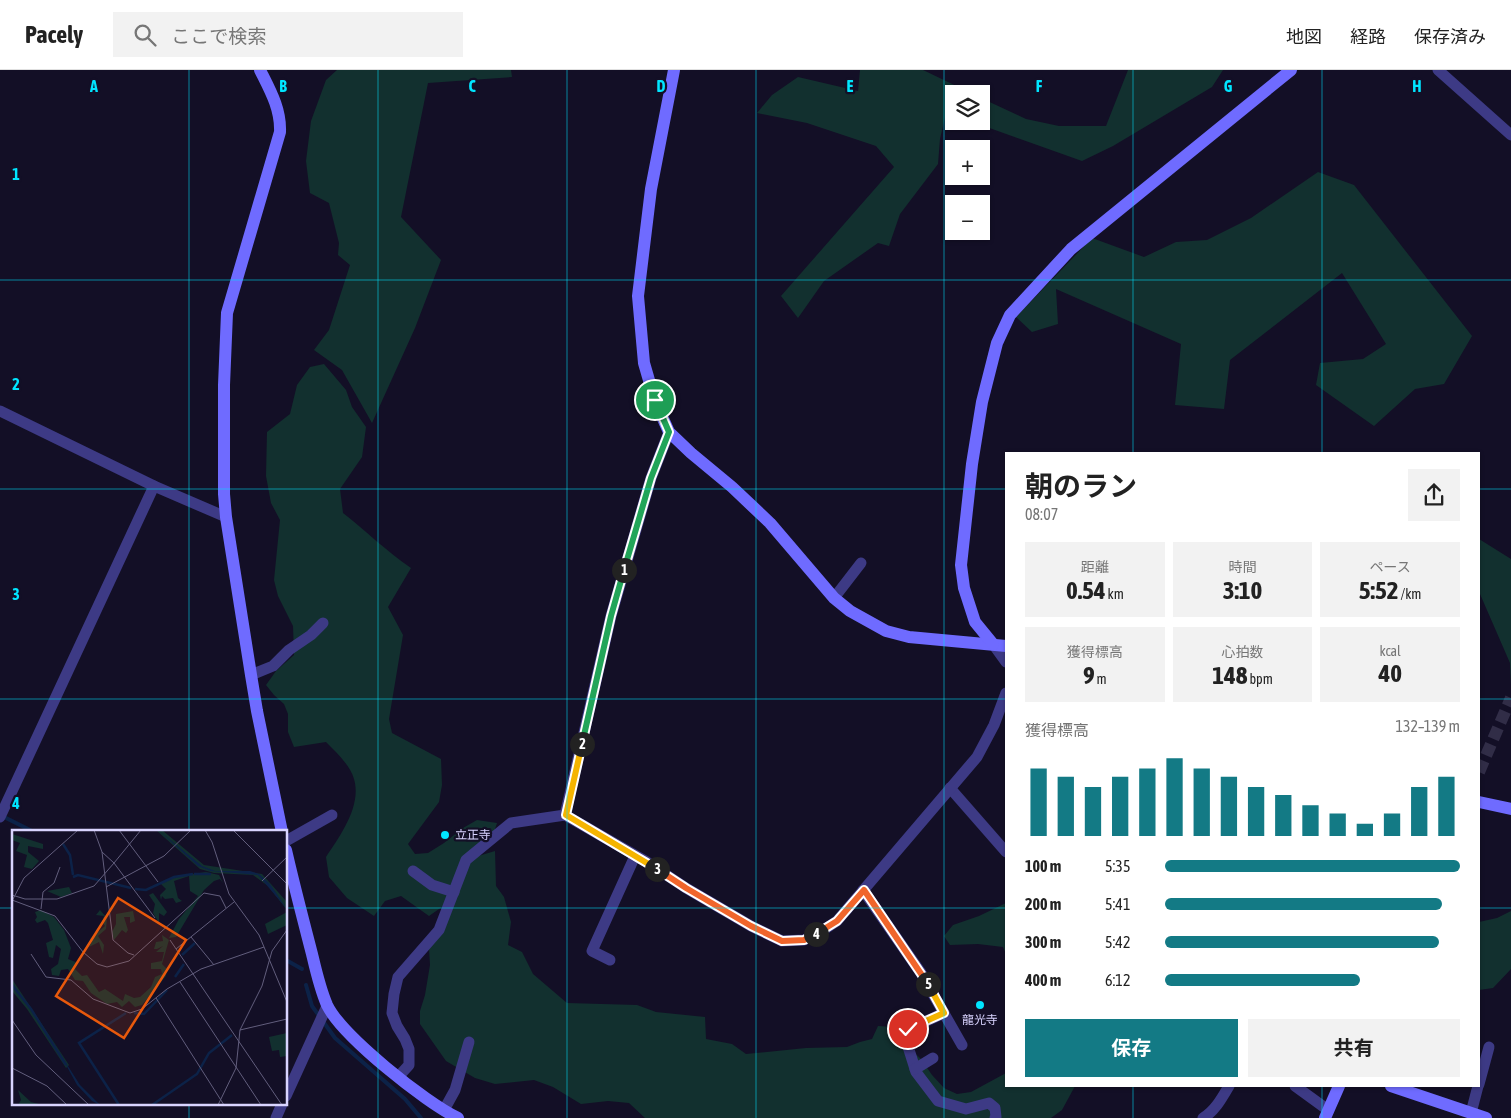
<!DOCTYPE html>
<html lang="ja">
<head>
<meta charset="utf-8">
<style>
	:root { --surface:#fff; --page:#f2f2f2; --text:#222; --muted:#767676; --line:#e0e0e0; --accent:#137a85 }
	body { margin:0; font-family:"Asap Condensed","Noto Sans JP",sans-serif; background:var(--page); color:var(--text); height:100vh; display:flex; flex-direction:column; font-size:19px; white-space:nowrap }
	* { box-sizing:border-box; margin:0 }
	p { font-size:16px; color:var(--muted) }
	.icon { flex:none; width:28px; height:28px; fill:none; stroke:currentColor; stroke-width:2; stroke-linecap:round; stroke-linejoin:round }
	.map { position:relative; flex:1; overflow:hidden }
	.side { position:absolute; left:1005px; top:382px; width:475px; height:635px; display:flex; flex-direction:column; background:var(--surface); border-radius:0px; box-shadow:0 1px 4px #0004 }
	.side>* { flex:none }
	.buttons { position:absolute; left:945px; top:15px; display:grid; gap:10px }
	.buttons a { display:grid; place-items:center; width:45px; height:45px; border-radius:0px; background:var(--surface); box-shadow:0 1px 4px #0004; font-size:25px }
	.pin { position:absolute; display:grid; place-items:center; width:42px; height:42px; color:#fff; margin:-21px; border:2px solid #fff; border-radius:50%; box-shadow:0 1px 5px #0007 }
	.km { position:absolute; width:25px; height:25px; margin:-12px; border-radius:50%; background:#222; color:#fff; font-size:14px; line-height:25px; text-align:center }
	.round { display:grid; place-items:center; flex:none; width:52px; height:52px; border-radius:0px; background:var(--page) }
	.head { display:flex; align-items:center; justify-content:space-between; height:85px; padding:0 20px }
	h1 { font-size:28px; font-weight:700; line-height:38px }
	.figures { display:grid; grid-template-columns:repeat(3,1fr); gap:8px; height:85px; padding:5px 20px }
	.figures div { display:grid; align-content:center; border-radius:0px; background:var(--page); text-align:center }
	.figures b { font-size:25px; font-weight:700 }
	.figures small { font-size:14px; font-weight:400 }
	.figures p { font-size:14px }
	.chart { height:140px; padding:10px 20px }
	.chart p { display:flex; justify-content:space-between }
	.chart svg { width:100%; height:90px; margin-top:5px; stroke:var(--accent); stroke-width:6 }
	.primary-button { display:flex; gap:10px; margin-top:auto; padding:10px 20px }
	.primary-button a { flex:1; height:58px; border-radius:0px; background:var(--accent); color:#fff; font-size:20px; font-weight:700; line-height:58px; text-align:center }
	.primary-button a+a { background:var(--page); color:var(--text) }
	ul { padding:0 20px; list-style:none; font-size:16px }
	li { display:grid; grid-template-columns:80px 60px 1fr; align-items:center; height:38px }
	li i { height:12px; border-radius:6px; background:var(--accent) }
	header { display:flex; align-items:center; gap:30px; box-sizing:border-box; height:70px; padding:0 25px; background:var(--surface); border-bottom:1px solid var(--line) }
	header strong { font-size:24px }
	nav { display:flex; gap:28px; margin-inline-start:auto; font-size:18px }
	.search { width:350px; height:45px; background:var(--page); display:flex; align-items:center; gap:12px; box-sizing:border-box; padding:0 18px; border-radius:0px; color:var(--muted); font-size:19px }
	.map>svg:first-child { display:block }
	.green { fill:#12302f }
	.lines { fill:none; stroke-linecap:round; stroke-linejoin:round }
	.stream { stroke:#0c2248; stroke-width:4 }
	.secondary-tunnel { stroke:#312d47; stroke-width:12; stroke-dasharray:12 6; stroke-linecap:butt }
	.street { stroke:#3d3a85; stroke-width:11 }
	.secondary { stroke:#6f6bff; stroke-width:12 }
	.split-1-casing { stroke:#fff; stroke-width:10 }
	.split-2-casing { stroke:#fff; stroke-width:10 }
	.split-3-casing { stroke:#fff; stroke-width:10 }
	.split-4-casing { stroke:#fff; stroke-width:10 }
	.split-5-casing { stroke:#fff; stroke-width:10 }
	.split-6-casing { stroke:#fff; stroke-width:10 }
	.split-1 { stroke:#22a559; stroke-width:6 }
	.split-2 { stroke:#22a559; stroke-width:6 }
	.split-3 { stroke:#f5b400; stroke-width:6 }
	.split-4 { stroke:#f0652b; stroke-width:6 }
	.split-5 { stroke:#f0652b; stroke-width:6 }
	.split-6 { stroke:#f5b400; stroke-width:6 }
	.grid { fill:none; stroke:#00e5ff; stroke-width:1; stroke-opacity:0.55 }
	.poi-dot { fill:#00e5ff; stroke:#130f26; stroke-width:2 }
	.labels { text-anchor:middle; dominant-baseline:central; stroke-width:4.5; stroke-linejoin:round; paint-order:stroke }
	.poi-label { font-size:12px; fill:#d9d4ff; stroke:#130f26; text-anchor:start }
	.inset-river { fill:none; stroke:#0c2248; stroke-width:2.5 }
	.inset-road { fill:none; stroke:#625e7d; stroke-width:1 }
	.view { fill:#e8590c; fill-opacity:0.15; stroke:#e8590c; stroke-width:2.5 }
	.inset-edge { fill:none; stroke:#d9d4ff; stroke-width:2.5 }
	.grid-label { font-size:16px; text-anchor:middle; font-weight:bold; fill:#00e5ff; stroke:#130f26; stroke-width:4.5; stroke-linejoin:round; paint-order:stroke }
</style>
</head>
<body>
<header>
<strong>Pacely</strong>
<div class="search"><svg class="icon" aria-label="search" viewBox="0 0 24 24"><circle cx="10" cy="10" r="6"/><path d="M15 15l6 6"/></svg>ここで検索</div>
<nav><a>地図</a><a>経路</a><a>保存済み</a></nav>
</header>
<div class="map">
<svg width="1511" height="1048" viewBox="0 0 1511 1048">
	<rect width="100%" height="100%" fill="#130f26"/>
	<!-- green -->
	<g class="green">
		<path d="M337,0H511L512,7L428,13L401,147L441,190L415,258L372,353L342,300L314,280L329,260L350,195L338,185L339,173L329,133L310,123L306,91L311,51L326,10Z"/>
		<path d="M860,0H923L973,24H954V46L946,43L940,69L938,94L900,144L889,176L878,173L824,211L798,248L781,226L894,97L876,76L807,53L757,43L772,25L798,7L858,21Z"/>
		<path d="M1128,0H1223L1212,17L1113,76L1082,91L970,51H981V28L1026,49L1059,56H1106Z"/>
		<path d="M1318,102L1354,115L1472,266L1444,314L1415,319L1374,356L1316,315L1320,293L1363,289L1386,274L1342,203L1230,290L1224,339L1175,335L1181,274L1056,219L1058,254L1032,262L1016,247L1092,168L1144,187L1176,172L1207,170L1251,148Z"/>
		<path d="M324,294L346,320L352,337L366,357L362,387L340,419L343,443C366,461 386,481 411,498L388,537L403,565L389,649L392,663L441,689L442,715L439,732L408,774L415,784L428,783L444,773L463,758L477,750L497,753L489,777L475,787L495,781L496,816L504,827L511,852L508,875L522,882L533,904L567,933L637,935L656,942L705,947L706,969L732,974L746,984L806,978L847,977L860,972L872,969L878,956L893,957L905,974L921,989L932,1005L944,1018L957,1024L971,1022L1006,1003V1016H1075L1062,1040L1051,1048H645L629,1033L608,1031L581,1034L553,1017L534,1010L495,1014L475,1008L446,991L420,954V941L425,925L430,895L429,878L449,832L429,846L401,826L385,831L374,846L347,828L329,807L326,787C340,766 362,736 354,709C350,695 336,682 326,672L294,677L288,662V644L284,634L274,625L266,615L276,601L294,585L293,556L278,526L274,510L280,450L271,433L266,406L267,362L290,344L297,315L310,297Z"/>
		<path d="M1479,469L1511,489V615L1510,593L1480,524Z"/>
		<path d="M1006,833V884L1003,877L978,874L950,875L944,866L953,855L979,846Z"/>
		<path d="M1511,841V899L1493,918L1479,920V852L1497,848Z"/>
	</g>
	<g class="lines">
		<!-- stream -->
		<g class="stream">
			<path d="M2,746L34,762"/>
			<path d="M286,890L302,899"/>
			<path d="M306,915L312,936L335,968L405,1029L421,1048"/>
		</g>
		<!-- secondary-tunnel -->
		<path class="secondary-tunnel" d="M1479,702L1511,628"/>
		<!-- street -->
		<g class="street">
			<path d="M1438,0L1511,65"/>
			<path d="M0,341L154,416L226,447"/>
			<path d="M834,528L861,493"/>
			<path d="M993,574L1006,592"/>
			<path d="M251,605L273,596L289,580L311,565L323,553"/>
			<path d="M950,718L1006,782"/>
			<path d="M565,745L611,546L651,408L669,362"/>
			<path d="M0,747L154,416"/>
			<path d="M286,771L332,745"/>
			<path d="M413,801L432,815L454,822"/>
			<path d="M863,820L921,903L962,975"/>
			<path d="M610,890L592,881L635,786"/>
			<path d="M944,943L909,959L905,967L916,1002L938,1031L966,1039L989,1033L995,1038L996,1047L995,1048"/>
			<path d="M915,999L933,988"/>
			<path d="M399,1006L409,995V979L405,969L397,956L392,943L394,924L398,907L439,860L466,790L511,753L565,745L647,792L686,818L751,856L782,871L804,870L819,863L837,851L977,687L994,655L1006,623"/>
			<path d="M1479,1014L1489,977"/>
			<path d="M1295,1016L1328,1040"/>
			<path d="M286,1026L327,936"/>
			<path d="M444,1040L455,1020L469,972"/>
			<path d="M1471,1043L1478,1016"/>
			<path d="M276,1048L282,1034"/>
			<path d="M1203,1048C1215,1041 1222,1028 1229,1016"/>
		</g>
		<!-- secondary -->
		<g class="secondary">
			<path d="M260,0C270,20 281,39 280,62L227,243L224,315V424L226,447L251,605L257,641L282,762"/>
			<path d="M674,0L651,119L638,226L644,293L655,331L669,362L691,383L732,417L770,453L834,528L850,541L886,561L909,567L1006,576"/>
			<path d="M993,574L975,552L964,518L961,495L972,394L982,332L997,273L1010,245L1071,179L1291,0"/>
			<path d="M1479,732L1511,739"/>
			<path d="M286,780C294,815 303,849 312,884C316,901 320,919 327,935C342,966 426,1033 458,1048"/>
			<path d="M1391,1016L1486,1048"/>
			<path d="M1325,1048L1339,1016"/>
		</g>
	</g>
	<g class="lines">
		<defs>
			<path id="split-1" d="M624,500L651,408L669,362L655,330"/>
			<path id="split-2" d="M582,674L611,546L624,500"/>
			<path id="split-3" d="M582,674L566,745L657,799"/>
			<path id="split-4" d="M657,799L686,818L751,856L782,871L804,870L816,864"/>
			<path id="split-5" d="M816,864L837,851L864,820L928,914"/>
			<path id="split-6" d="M908,959L944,943L928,914"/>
		</defs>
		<!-- split-1 casing -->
		<use href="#split-1" class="split-1-casing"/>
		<!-- split-2 casing -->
		<use href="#split-2" class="split-2-casing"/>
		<!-- split-3 casing -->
		<use href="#split-3" class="split-3-casing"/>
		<!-- split-4 casing -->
		<use href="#split-4" class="split-4-casing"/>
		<!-- split-5 casing -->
		<use href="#split-5" class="split-5-casing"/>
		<!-- split-6 casing -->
		<use href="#split-6" class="split-6-casing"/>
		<!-- split-1 -->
		<use href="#split-1" class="split-1"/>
		<!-- split-2 -->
		<use href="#split-2" class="split-2"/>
		<!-- split-3 -->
		<use href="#split-3" class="split-3"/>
		<!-- split-4 -->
		<use href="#split-4" class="split-4"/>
		<!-- split-5 -->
		<use href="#split-5" class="split-5"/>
		<!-- split-6 -->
		<use href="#split-6" class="split-6"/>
	</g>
	<!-- grid -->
	<path class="grid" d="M189,0V762M378,0V1048M567,0V1048M756,0V1048M944,0V1048M1133,0V384M1322,0V384M0,210H1511M0,419H1006M1479,419H1511M0,629H1006M1479,629H1511M0,838H14M286,838H1006M1479,838H1511M1133,1016V1048M1322,1016V1048M189,1034V1048"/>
	<!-- markers -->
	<g class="poi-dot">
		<circle cx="445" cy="765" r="5"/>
		<circle cx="980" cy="935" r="5"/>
	</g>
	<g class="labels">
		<!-- poi labels -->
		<g class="poi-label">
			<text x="455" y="765">立正寺</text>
			<text x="980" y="950" text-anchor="middle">龍光寺</text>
		</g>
	</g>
	<!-- overview -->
	<g transform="translate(12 760)">
		<rect width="275" height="275" fill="#130f26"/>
		<path d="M144,0H150L192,35L250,44L275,72V80L256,56L241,45L202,43L188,39ZM0,4L31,14V19L16,16V22L27,31L20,39L12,37L15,25L4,21L8,13L0,10ZM194,42L207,45L211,53L208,49L202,51L192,60L164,107L157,108L167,89L186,66L178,61L177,46L162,51L166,68L170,71L164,73L161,68L153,69L150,66L149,70L148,65L154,59L148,53L161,47ZM57,57L60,63L49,67L35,61ZM141,63L155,82L152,86L147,83V93L141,83L143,74L137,65ZM29,80L42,87L52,100L59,118L56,129L66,133L63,139L70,146L75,145L87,162L93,159L111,171L113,164L122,168L128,167L139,157L143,147L150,144L149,139H139V133L150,131L152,122H144L151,116L145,119H142L144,112L151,111L150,105L157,110L150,134L155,139L154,146L130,175L123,177L117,171L110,177L105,172L95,174L79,163L71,151L63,150L56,139L49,140L47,146L40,145L39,139L46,134L49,119L44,115L41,128L37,127L34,113L41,110L36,93L33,90L25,93L23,90L25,87L23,82ZM88,80L95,88L94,99L86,106L92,115L91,124L87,112L77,117L80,111L78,109L93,96L90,92L92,86L84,85ZM121,81L123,91L118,93V87H112L116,100L114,103L110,100L102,110L100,102L104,94V84ZM275,82V95L256,104L253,94ZM0,149L57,235L54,238L15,179L0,161ZM275,203V226L268,227L267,220L260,221L257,207ZM6,260L19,272L31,275H6L9,270Z" fill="#12302f"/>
		<path d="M146,0L190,36L203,41H238L247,44L258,54L275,79L246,45L199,41L186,36ZM47,222L68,255L88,275L80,271L65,255Z" fill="#0c2248"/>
		<path class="inset-river" d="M51,14L58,25L61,45M182,44H199M61,47L66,45L119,58M123,59L134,60L162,47L181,44M170,125L183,113M163,147L172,134M0,155L19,179L54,235M122,183L132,184L155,160M107,275L67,213L114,183M140,275L185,244L197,223L220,205"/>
		<path class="inset-road" d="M82,0L90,22L101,110L116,123L122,125M107,0L146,52M129,0L102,33L143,88M193,0L200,12L217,64L247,105L275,172M221,0L275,54M250,51L275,27M94,57L152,26L179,0M0,65L13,69H45L82,56L102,33L90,22M0,70L43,86L71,122L85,134L95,137L117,131L192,63L208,66L214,78M0,71L12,48L66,0M29,79L31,62L42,53L48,37M179,107L202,135M158,110L270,275M164,119L222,72M19,124L34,147L59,150L81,169L118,183L130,179L155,159L189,139L252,117M168,152L249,275M144,168L212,275M0,190L24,225L77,275M228,200L275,189M0,238L35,256L55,275M206,275L224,238L228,200L250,156L260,121L275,100"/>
		<path class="view" d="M106,68L174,110L112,208L44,166Z"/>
		<rect width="275" height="275" class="inset-edge"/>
	</g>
	<g class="grid-label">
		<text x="94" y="22">A</text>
		<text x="283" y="22">B</text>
		<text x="472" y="22">C</text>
		<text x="661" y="22">D</text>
		<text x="850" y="22">E</text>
		<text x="1039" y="22">F</text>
		<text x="1228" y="22">G</text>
		<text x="1417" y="22">H</text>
		<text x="16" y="110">1</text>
		<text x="16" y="320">2</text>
		<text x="16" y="530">3</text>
		<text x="16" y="739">4</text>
	</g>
</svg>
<div class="buttons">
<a><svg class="icon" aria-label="layers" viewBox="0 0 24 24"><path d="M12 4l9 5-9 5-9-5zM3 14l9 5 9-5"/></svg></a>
<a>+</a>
<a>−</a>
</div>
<div class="pin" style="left:655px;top:330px;background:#1e9e55"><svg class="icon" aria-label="arrive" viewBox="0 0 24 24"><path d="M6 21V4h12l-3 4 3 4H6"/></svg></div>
<div class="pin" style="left:908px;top:959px;background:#d93025"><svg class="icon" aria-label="check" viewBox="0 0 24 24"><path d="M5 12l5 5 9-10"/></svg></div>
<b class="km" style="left:624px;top:500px">1</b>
<b class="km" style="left:582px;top:674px">2</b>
<b class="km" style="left:657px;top:799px">3</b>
<b class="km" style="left:816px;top:864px">4</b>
<b class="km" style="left:928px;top:914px">5</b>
<section class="side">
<div class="head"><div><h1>朝のラン</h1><p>08:07</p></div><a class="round"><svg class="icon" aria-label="share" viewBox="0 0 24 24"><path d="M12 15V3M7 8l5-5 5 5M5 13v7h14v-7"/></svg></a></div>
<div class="figures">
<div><p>距離</p><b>0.54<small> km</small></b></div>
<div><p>時間</p><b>3:10</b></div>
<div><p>ペース</p><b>5:52<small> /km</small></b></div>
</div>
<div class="figures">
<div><p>獲得標高</p><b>9<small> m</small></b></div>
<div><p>心拍数</p><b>148<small> bpm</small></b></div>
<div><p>kcal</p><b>40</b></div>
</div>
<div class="chart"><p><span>獲得標高</span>132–139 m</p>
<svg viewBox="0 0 160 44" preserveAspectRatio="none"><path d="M5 44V11M15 44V15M25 44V20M35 44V15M45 44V11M55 44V6M65 44V11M75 44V15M85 44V20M95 44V24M105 44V29M115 44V33M125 44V38M135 44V33M145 44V20M155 44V15"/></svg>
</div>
<ul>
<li><b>100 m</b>5:35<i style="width:100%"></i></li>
<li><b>200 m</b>5:41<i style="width:94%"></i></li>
<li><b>300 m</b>5:42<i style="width:93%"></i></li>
<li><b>400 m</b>6:12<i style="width:66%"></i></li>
</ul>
<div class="primary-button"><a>保存</a><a>共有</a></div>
</section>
</div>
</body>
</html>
